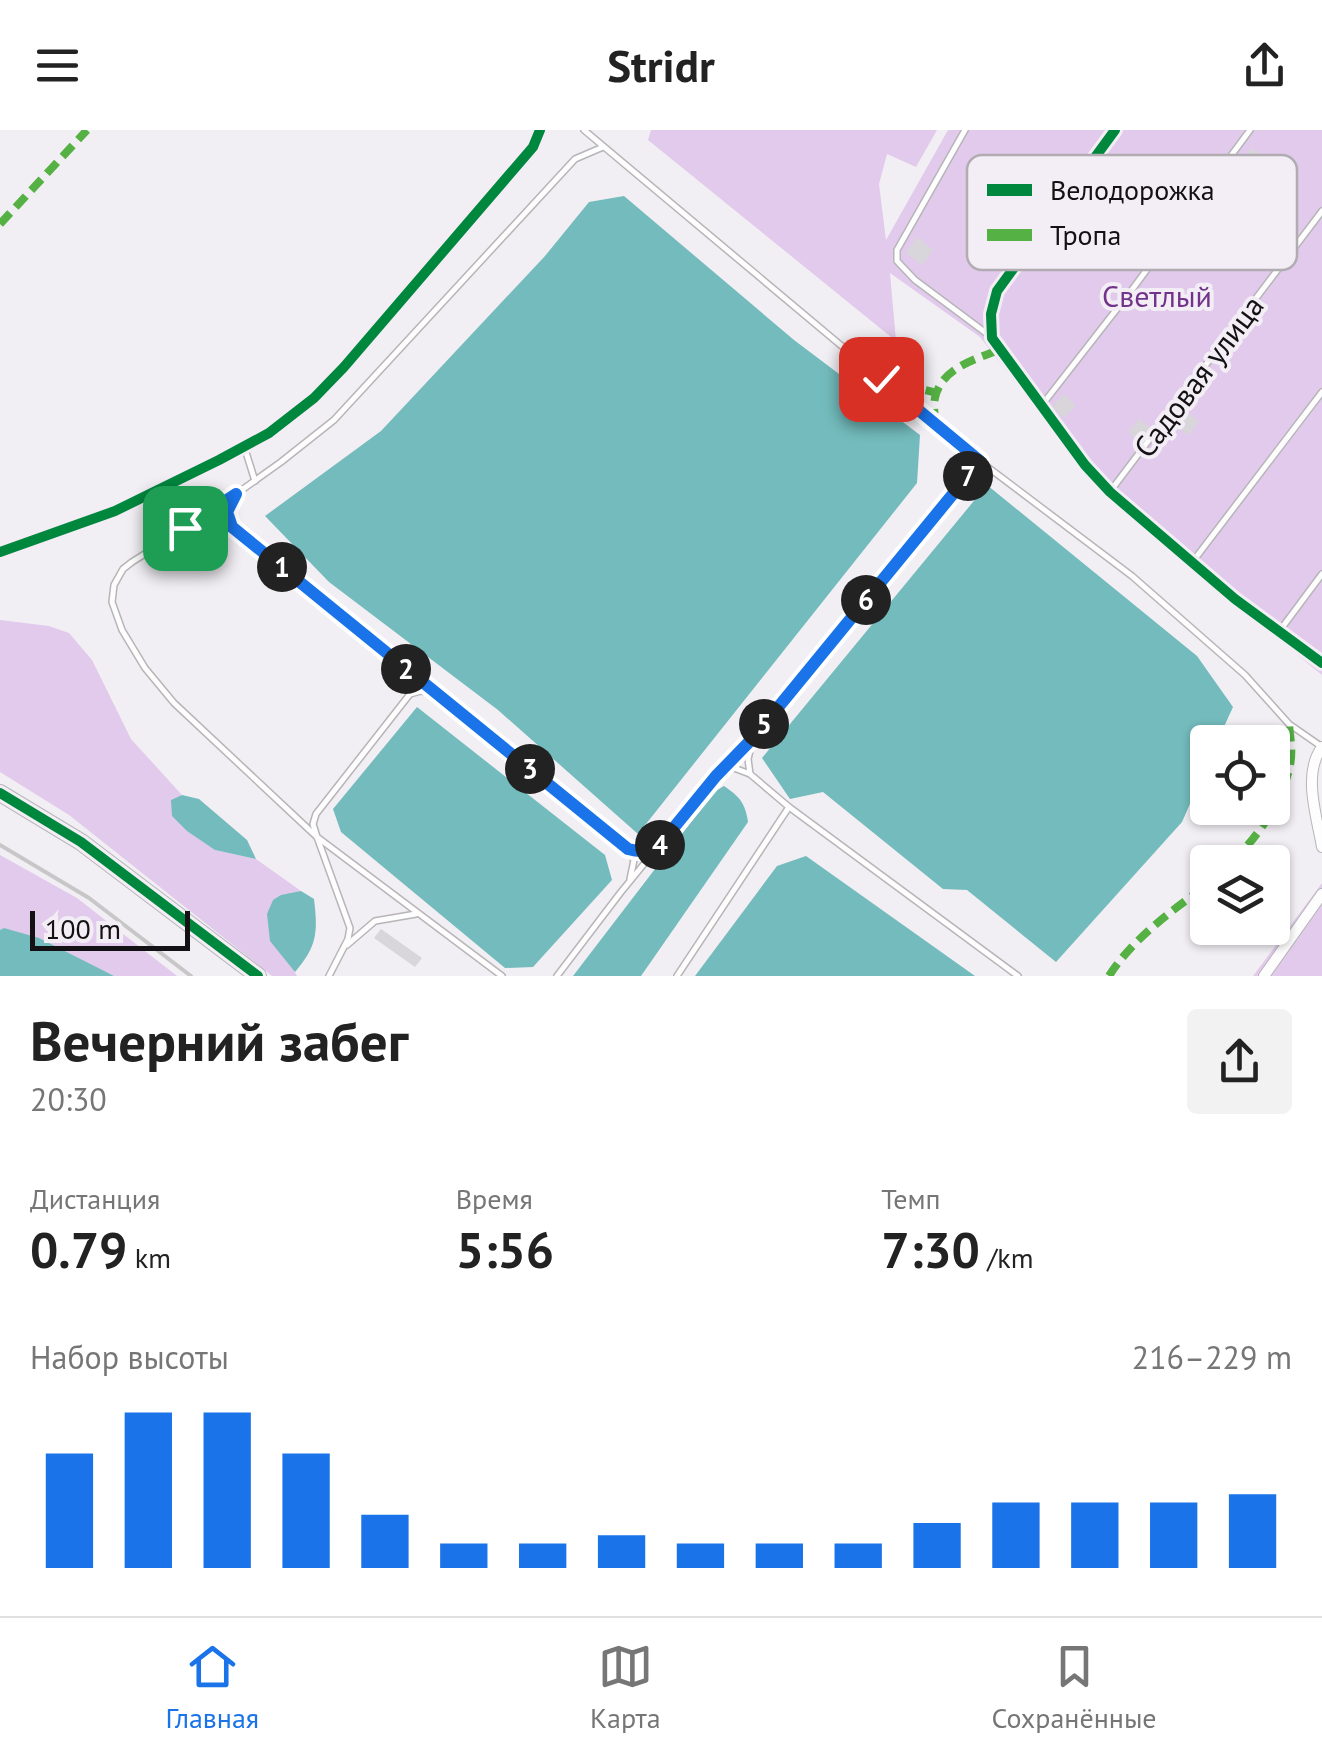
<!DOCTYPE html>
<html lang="ru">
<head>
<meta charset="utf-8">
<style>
	:root { --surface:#fff; --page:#f2f2f2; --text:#222; --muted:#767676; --line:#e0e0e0; --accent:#1a73e8 }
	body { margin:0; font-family:"PT Sans",sans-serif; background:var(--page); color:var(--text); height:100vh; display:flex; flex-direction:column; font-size:38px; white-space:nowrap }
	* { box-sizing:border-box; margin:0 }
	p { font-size:32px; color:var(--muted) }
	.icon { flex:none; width:55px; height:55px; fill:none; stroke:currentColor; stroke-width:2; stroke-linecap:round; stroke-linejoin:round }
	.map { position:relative; height:846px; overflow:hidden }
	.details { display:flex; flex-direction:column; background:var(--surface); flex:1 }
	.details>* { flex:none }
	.fabs { position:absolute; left:1190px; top:595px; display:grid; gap:20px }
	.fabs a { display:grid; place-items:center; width:100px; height:100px; border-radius:10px; background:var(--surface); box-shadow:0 2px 8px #0004; font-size:50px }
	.scale { position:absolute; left:30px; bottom:25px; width:160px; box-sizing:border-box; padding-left:10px; border:5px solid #131113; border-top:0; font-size:28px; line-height:35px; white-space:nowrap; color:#131113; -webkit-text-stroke:8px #f3eef5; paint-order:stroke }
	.pin { position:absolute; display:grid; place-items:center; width:85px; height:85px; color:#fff; margin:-42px; border-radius:20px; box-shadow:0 5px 15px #0006 }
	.km { position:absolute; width:50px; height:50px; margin:-25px; border-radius:50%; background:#222; color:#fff; font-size:28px; line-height:50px; text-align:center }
	.round { display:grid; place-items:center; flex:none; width:105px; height:105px; border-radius:10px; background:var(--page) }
	.overview { display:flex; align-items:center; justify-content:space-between; height:170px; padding:0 30px }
	h1 { font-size:55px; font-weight:600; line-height:75px }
	.stats { display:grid; grid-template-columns:repeat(3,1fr); gap:15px; height:170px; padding:10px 30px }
	.stats div { display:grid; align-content:center }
	.stats b { font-size:50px; font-weight:600 }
	.stats small { font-size:28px; font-weight:400 }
	.stats p { font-size:28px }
	.chart { height:280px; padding:20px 30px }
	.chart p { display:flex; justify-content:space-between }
	.chart svg { width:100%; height:180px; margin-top:10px; stroke:var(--accent); stroke-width:6 }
	header { display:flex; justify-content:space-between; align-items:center; height:130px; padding:0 30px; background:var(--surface); font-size:45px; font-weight:600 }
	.tabs { display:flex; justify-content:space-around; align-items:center; height:140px; border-top:2px solid var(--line); background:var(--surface); font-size:28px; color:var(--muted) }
	.tabs a { display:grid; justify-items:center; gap:5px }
	.tabs .current { color:var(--accent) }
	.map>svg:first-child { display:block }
	.green { fill:#e1caeb }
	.water { fill:#73bbbc }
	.building { fill:#d8d6da }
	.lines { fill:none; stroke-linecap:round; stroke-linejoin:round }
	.lane-casing { stroke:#b7b5b8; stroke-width:8 }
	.street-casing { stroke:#b7b5b8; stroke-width:12 }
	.secondary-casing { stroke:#b7b5b8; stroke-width:18 }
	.lane { stroke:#fdfdfd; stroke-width:5 }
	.street { stroke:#fdfdfd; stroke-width:10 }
	.secondary { stroke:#fdfdfd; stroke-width:15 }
	.rail { stroke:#c8c7c8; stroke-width:4 }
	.quiet { stroke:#55b144; stroke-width:8; stroke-dasharray:15 8; stroke-linecap:butt }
	.cycleway-casing { stroke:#f3eef5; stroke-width:16 }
	.cycleway { stroke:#00873e; stroke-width:10 }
	.route-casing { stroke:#fff; stroke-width:20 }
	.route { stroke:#1a73e8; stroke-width:12 }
	.labels { text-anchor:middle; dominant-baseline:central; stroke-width:8; stroke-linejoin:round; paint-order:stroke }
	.park-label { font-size:30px; fill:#72338a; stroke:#f3eef5 }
	.street-label { font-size:30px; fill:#131113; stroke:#f3eef5 }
	.key { fill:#f3eef5; stroke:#b0acb1; stroke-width:2.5 }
	.key-label { font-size:28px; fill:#131113 }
</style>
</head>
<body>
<header><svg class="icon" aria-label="menu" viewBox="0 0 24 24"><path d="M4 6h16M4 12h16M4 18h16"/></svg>Stridr<svg class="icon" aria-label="share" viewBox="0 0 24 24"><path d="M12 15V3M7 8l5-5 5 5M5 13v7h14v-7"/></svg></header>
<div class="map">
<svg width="1322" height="846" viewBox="0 0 1322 846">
	<rect width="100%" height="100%" fill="#f2eff4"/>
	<!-- green -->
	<g class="green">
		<path d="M651,0H937L916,37L887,24L879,54L886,110L948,0H1322V545L1108,370L980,207L890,143L896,211L648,10Z"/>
		<path d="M0,490L49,496L69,503L92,530L131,609L182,665L171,670L215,720L256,729L301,761L273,770C259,804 281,817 297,846H272L69,685L0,642Z"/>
		<path d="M0,725L77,768L177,846H114L4,798L0,800Z"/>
		<path d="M1322,753V846H1253Z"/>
	</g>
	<!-- water -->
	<g class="water">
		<path d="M624,66L794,210L920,305L917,353L638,704L498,580L329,452L265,386L381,301L545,126L589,72Z"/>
		<path d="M987,355L1197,526L1233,577L1217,612H1208L1207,635L1182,692L1056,832L967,760L943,759L823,662L790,669L762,628Z"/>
		<path d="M417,577L605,725L612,750L533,837L505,838L341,702L333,679Z"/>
		<path d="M724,656C740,667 745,673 748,692L641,846H573L714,662Z"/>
		<path d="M182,665L199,669L247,710L256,729L215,720L187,701L172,686L171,670Z"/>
		<path d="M806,726L975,846H695L777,736Z"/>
		<path d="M301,761L314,769C318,803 317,816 295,842L270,811L267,784L273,770L281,765Z"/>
		<path d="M4,798L39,808L114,846H0V800Z"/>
	</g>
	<!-- building -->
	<g class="building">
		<path d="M1252,18L1273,35L1263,48L1242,31Z"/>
		<path d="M917,107L933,120L922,135L906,123Z"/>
		<path d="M1064,264L1076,275L1064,288L1052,277Z"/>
		<path d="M1185,281L1199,291L1189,305L1175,296Z"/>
		<path d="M1140,289L1152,300L1140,313L1128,302Z"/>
		<path d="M381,799L422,828L415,837L374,808Z"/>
	</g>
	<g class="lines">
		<defs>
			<g id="lane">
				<path d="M584,0L973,326L1132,446L1245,545L1289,594L1322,617"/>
				<path d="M965,0L897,120V131L915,150L990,206"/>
				<path d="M1042,275L1134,157L1250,0"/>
				<path d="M244,316L255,351"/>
				<path d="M1112,359L1322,81"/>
				<path d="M234,367L227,382L232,397L627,719L634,730L630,749"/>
				<path d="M1194,430L1322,262"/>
				<path d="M1281,499L1322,444"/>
				<path d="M407,542L410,552V564"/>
				<path d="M428,562L421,561L410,564L316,684L313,694L317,707L502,846"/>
				<path d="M720,641L751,610"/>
				<path d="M750,644L748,629L753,608L980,331"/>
				<path d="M627,719L641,722L654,719"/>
				<path d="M347,815L375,791L416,784"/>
				<path d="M329,846L348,809L350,798L317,707L174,573L145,538L122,500L112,472L114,455L123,439L132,432L208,384L281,332L334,290L575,29L603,17"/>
				<path d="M557,846L621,762L716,646L734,638L750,644L789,677L1018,846"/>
				<path d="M677,846L789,677"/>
			</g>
			<g id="street">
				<path d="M1115,0L997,161L991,184L992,208L1085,335L1110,362L1235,469L1322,533"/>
				<path d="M0,422L115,381L219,330L269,303L314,268L344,237L533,17L540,0"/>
				<path d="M1322,617C1302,644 1317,687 1322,717"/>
				<path d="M1264,846L1322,764"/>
			</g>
			<path id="secondary" d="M0,663L81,712L258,846"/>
		</defs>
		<!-- lane casing -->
		<use href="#lane" class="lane-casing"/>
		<!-- street casing -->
		<use href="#street" class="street-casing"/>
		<!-- secondary casing -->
		<use href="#secondary" class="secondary-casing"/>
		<!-- lane -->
		<use href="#lane" class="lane"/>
		<!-- street -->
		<use href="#street" class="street"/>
		<!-- secondary -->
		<use href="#secondary" class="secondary"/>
		<!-- rail -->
		<path class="rail" d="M0,715L89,768L191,846"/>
		<!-- quiet -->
		<g class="quiet">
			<path d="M0,94L87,0"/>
			<path d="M881,249L937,263"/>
			<path d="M935,294C935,286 933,276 935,268C941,238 976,229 1001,219"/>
			<path d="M1232,732C1259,705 1282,673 1290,635C1293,622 1290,607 1289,594"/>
			<path d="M1109,846C1133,808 1172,781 1208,754"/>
		</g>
		<defs>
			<g id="cycleway">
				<path d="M1115,0L997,161L991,184L992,208L1085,335L1110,362L1235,469L1322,533"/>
				<path d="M0,422L115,381L219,330L269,303L314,268L344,237L533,17L540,0"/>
				<path d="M0,663L81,712L258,846"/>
			</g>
		</defs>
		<!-- cycleway casing -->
		<use href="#cycleway" class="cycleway-casing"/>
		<!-- cycleway -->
		<use href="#cycleway" class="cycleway"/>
	</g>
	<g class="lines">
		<defs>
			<path id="route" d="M185,398L236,364L227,382L232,397L628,719C639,722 646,722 658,717L716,646L753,608L980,331L881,249"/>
		</defs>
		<!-- route casing -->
		<use href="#route" class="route-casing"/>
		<!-- route -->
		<use href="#route" class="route"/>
	</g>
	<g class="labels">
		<!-- park labels -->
		<g class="park-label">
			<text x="1157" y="165">Светлый</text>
		</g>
		<!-- street labels -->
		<g class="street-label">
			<text transform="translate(1198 246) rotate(-53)">Садовая улица</text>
		</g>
	</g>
	<!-- legend -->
	<rect x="967" y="25" width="330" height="115" rx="15" class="key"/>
	<rect x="987" y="54" width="45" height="12" fill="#00873e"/>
	<rect x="987" y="99" width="45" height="12" fill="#55b144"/>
	<g class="key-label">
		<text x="1050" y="70">Велодорожка</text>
		<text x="1050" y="115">Тропа</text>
	</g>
</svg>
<div class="fabs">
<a><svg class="icon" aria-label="locate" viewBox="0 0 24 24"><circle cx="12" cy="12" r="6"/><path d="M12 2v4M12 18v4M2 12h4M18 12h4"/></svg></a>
<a><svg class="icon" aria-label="layers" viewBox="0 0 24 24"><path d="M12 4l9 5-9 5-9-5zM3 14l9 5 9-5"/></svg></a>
</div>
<div class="scale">100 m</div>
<div class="pin" style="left:185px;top:398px;background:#1e9e55"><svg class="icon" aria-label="arrive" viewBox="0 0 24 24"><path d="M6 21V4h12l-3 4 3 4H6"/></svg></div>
<div class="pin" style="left:881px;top:249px;background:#d93025"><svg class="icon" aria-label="check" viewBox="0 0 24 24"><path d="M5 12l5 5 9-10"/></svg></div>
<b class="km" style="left:282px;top:437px">1</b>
<b class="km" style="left:406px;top:539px">2</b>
<b class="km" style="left:530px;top:639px">3</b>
<b class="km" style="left:660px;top:715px">4</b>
<b class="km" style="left:764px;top:594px">5</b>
<b class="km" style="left:866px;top:470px">6</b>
<b class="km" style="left:968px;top:346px">7</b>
</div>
<section class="details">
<div class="overview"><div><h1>Вечерний забег</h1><p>20:30</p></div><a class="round"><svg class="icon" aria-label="share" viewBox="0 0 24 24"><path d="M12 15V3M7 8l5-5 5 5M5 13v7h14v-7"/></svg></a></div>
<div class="stats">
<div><p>Дистанция</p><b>0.79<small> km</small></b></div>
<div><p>Время</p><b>5:56</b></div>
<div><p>Темп</p><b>7:30<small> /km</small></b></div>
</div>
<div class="chart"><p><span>Набор высоты</span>216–229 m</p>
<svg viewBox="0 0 160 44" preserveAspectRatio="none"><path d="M5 44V16M15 44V6M25 44V6M35 44V16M45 44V31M55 44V38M65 44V38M75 44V36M85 44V38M95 44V38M105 44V38M115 44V33M125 44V28M135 44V28M145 44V28M155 44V26"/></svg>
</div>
</section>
<nav class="tabs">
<a class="current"><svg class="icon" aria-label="home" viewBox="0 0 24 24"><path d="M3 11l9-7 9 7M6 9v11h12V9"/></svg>Главная</a>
<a><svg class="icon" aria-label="map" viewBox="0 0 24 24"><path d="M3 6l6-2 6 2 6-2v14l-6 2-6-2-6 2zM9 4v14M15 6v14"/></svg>Карта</a>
<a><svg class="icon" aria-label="saved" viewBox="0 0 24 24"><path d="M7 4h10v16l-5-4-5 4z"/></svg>Сохранённые</a>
</nav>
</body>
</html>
